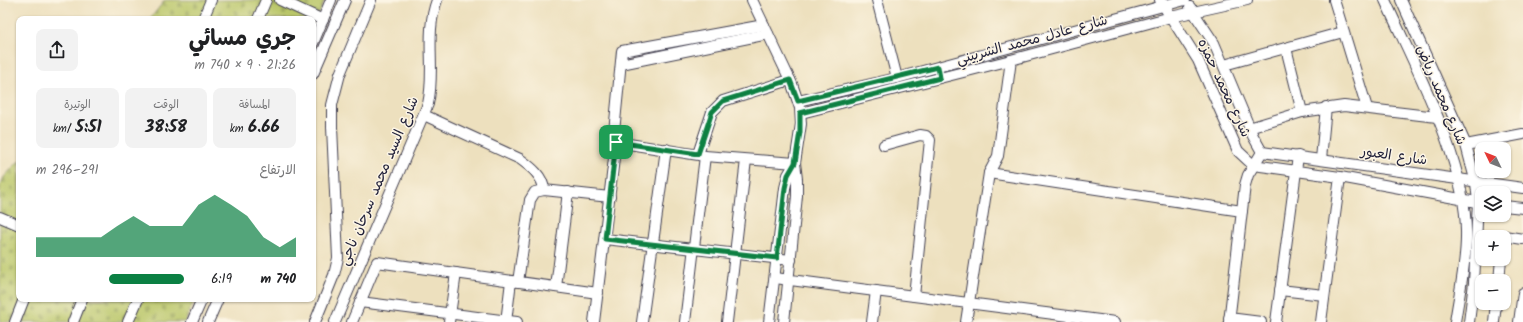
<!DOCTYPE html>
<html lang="ar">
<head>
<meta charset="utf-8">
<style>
	:root { --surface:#fff; --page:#f2f2f2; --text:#202124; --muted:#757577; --accent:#0b8043 }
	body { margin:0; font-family:Kalam,"Playpen Sans Arabic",sans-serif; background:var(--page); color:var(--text); direction:rtl; height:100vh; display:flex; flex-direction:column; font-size:15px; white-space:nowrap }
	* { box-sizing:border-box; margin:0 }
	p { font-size:13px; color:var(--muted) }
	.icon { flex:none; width:22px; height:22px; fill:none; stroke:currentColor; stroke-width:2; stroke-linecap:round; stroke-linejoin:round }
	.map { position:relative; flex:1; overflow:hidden; direction:ltr }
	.details { position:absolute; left:16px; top:16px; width:300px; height:286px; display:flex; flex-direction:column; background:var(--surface); border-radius:8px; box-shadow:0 1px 3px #0004; direction:rtl }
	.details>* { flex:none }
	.needle { width:26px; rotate:313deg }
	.controls { position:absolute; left:1475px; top:142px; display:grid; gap:8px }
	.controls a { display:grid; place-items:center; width:36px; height:36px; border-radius:8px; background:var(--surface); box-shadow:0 1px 3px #0004; font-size:20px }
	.pin { position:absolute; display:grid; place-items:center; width:34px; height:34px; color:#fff; margin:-17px; border-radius:8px; box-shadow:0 2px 6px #0006 }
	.round { display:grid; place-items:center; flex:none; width:42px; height:42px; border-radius:8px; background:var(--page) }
	.headline { display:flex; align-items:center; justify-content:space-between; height:68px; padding:0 20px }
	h1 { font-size:22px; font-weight:700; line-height:30px }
	.stats { display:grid; grid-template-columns:repeat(3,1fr); gap:6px; height:68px; padding:4px 20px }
	.stats div { display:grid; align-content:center; border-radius:8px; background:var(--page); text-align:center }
	.stats b { font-size:17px; font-weight:700 }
	.stats small { font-size:11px; font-weight:400 }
	.stats p { font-size:11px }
	.chart { height:112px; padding:8px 20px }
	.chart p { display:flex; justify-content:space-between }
	.chart svg { width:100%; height:72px; margin-top:4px; fill:var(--accent); opacity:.7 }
	ul { padding:0 20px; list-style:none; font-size:13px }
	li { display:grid; grid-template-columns:64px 48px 1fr; align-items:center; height:30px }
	li i { height:10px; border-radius:5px; background:var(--accent) }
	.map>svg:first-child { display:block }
	.cemetery { fill:url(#cemetery-stones); stroke:#6e7452 }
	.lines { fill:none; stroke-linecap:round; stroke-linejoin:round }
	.minor-casing { stroke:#403e4f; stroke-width:12 }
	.minor { stroke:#fff; stroke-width:10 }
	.route-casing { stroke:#fff; stroke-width:8 }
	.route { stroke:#0b8043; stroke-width:5 }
	.labels { text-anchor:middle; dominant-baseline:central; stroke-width:3; stroke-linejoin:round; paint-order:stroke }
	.street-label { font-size:14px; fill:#22223b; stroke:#fcf5e5 }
</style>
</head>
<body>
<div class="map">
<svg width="1523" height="322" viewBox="0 0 1523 322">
	<defs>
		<pattern id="cemetery-stones" width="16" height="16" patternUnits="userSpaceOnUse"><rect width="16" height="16" fill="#b9c668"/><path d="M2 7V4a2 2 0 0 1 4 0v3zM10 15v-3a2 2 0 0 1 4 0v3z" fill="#9faa5b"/></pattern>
	</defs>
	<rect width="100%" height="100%" fill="#fcf5e5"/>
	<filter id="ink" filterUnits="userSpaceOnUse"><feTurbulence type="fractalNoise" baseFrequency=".025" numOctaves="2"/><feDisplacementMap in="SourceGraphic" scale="8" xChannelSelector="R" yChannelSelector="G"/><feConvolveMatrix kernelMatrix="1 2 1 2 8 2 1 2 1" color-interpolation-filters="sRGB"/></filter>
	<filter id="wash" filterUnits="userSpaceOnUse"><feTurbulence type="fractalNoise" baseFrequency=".012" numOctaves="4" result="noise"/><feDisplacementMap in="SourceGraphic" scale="16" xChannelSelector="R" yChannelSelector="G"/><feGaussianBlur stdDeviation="0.9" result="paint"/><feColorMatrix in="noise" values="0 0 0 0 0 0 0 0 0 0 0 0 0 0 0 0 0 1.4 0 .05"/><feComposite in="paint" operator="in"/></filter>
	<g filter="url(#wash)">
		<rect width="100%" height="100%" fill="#ede0be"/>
		<!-- cemetery -->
		<g class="cemetery">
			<path d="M165,0H325L313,27V19H150Z"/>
			<path d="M19,161V299H195L185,322H0V186L4,177Z"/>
		</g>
	</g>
	<g filter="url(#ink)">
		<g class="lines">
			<defs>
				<g id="minor">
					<path d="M280,0L323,20"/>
					<path d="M752,0L792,84L800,108L801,124L795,163L797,179V196L784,322"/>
					<path d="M877,0L897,78"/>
					<path d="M1160,0L1198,60L1238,151L1253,165L1340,177L1482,203"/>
					<path d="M1334,0L1367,108"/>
					<path d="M1385,0C1415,67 1468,164 1466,237C1466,264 1459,295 1455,322"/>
					<path d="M1401,0L1466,145L1476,183L1478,202L1474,283L1469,322"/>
					<path d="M1190,7L1214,43L1253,136L1262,152"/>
					<path d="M203,19L211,0"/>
					<path d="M258,19L266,0"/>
					<path d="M313,43L331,0"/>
					<path d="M1286,48L1302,112"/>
					<path d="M621,64L768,34"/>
					<path d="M1224,65L1343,32"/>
					<path d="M313,74L345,0"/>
					<path d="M798,101L897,78L1185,0"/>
					<path d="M801,113L1011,60L1171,17L1247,0"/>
					<path d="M424,115L520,159C531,167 543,176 544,190"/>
					<path d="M1249,128L1302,112L1344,106L1437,117"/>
					<path d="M616,142L705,156L795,163"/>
					<path d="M884,145L920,135L926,136L930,140L914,296"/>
					<path d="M1466,145L1523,134"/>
					<path d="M1262,152L1523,188"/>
					<path d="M698,154L712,112L723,101L790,80"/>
					<path d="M1321,159L1326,107"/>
					<path d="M989,173L1242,211"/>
					<path d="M1504,206L1523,208"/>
					<path d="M0,217L19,225"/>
					<path d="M605,239L791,260"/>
					<path d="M1504,239V236L1523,239"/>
					<path d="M775,278L1115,322"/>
					<path d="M1499,281L1501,259"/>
					<path d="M518,282L530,200L535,192L544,190L610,197"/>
					<path d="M556,287L568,192"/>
					<path d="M1280,290L1324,295"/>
					<path d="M360,302L517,322"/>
					<path d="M1229,318L1261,322"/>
					<path d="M15,322L24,299"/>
					<path d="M73,322L82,299"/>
					<path d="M128,322L138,299"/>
					<path d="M192,322L202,299"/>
					<path d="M208,322L218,299"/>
					<path d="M315,322L334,275L338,258L332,127V105L340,74L371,0"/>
					<path d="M335,322L428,104C436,69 424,35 437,0"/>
					<path d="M352,322L377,262L598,293"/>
					<path d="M449,322L456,273"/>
					<path d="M506,322L511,281"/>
					<path d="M594,322L616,142L614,132L622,51L764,25"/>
					<path d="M642,322L666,149"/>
					<path d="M685,322L705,156"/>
					<path d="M727,322L746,160"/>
					<path d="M769,322L785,188L788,175L795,163"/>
					<path d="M872,322L876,291"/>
					<path d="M966,322L989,173L998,156L1011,60"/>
					<path d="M1229,322L1245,185L1248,175L1262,152"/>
					<path d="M1276,322L1298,156"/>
					<path d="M1321,322L1340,177"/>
					<path d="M1494,322L1496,303"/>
					<path d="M1519,322L1523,293"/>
				</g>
			</defs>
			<!-- minor casing -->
			<use href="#minor" class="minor-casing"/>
			<!-- minor -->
			<use href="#minor" class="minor"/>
		</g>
	</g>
	<g class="lines" filter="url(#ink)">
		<defs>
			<path id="route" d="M938,67L940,78L800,113V132L795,163L788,175L785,188L777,258L605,239L616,142L698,154L712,112L723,101L790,80L798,101Z"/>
		</defs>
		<!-- route casing -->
		<use href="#route" class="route-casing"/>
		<!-- route -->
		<use href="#route" class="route"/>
	</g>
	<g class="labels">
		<!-- street labels -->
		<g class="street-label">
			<text transform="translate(1032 40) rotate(-15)">شارع عادل محمد الشربيني</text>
			<text transform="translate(1224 88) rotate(65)">شارع محمد حمزه</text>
			<text transform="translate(1441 95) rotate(67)">شارع محمد رياض</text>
			<text transform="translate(1394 156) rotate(8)">شارع العبور</text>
			<text transform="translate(379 181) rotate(-67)">شارع السيد محمد سرحان ناجي</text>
		</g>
	</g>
</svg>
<div class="controls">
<a><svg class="needle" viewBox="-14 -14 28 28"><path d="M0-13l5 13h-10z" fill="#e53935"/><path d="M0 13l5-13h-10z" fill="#757577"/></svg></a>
<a><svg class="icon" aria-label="layers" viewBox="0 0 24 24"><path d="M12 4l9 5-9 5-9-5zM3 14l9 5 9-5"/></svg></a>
<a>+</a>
<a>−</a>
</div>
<div class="pin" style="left:616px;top:142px;background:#1e9e55"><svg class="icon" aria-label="arrive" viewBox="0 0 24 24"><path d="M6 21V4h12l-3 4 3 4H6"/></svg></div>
<section class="details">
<div class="headline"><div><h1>جري مسائي</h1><p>21:26 · 9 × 740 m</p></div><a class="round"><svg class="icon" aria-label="share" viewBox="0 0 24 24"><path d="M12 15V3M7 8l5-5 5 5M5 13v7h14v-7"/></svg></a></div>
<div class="stats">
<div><p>المسافة</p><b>6.66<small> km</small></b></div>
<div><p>الوقت</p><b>38:58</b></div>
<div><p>الوتيرة</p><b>5:51<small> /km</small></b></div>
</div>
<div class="chart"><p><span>الارتفاع</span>291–296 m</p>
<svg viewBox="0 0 160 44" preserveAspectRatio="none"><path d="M0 44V32L10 32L20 32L30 32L40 32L50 25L60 19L70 25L80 25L90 25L100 12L110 6L120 12L130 19L140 32L150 38L160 32V44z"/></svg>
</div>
<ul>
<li><b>740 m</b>6:19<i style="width:51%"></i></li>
</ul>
</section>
</div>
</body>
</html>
